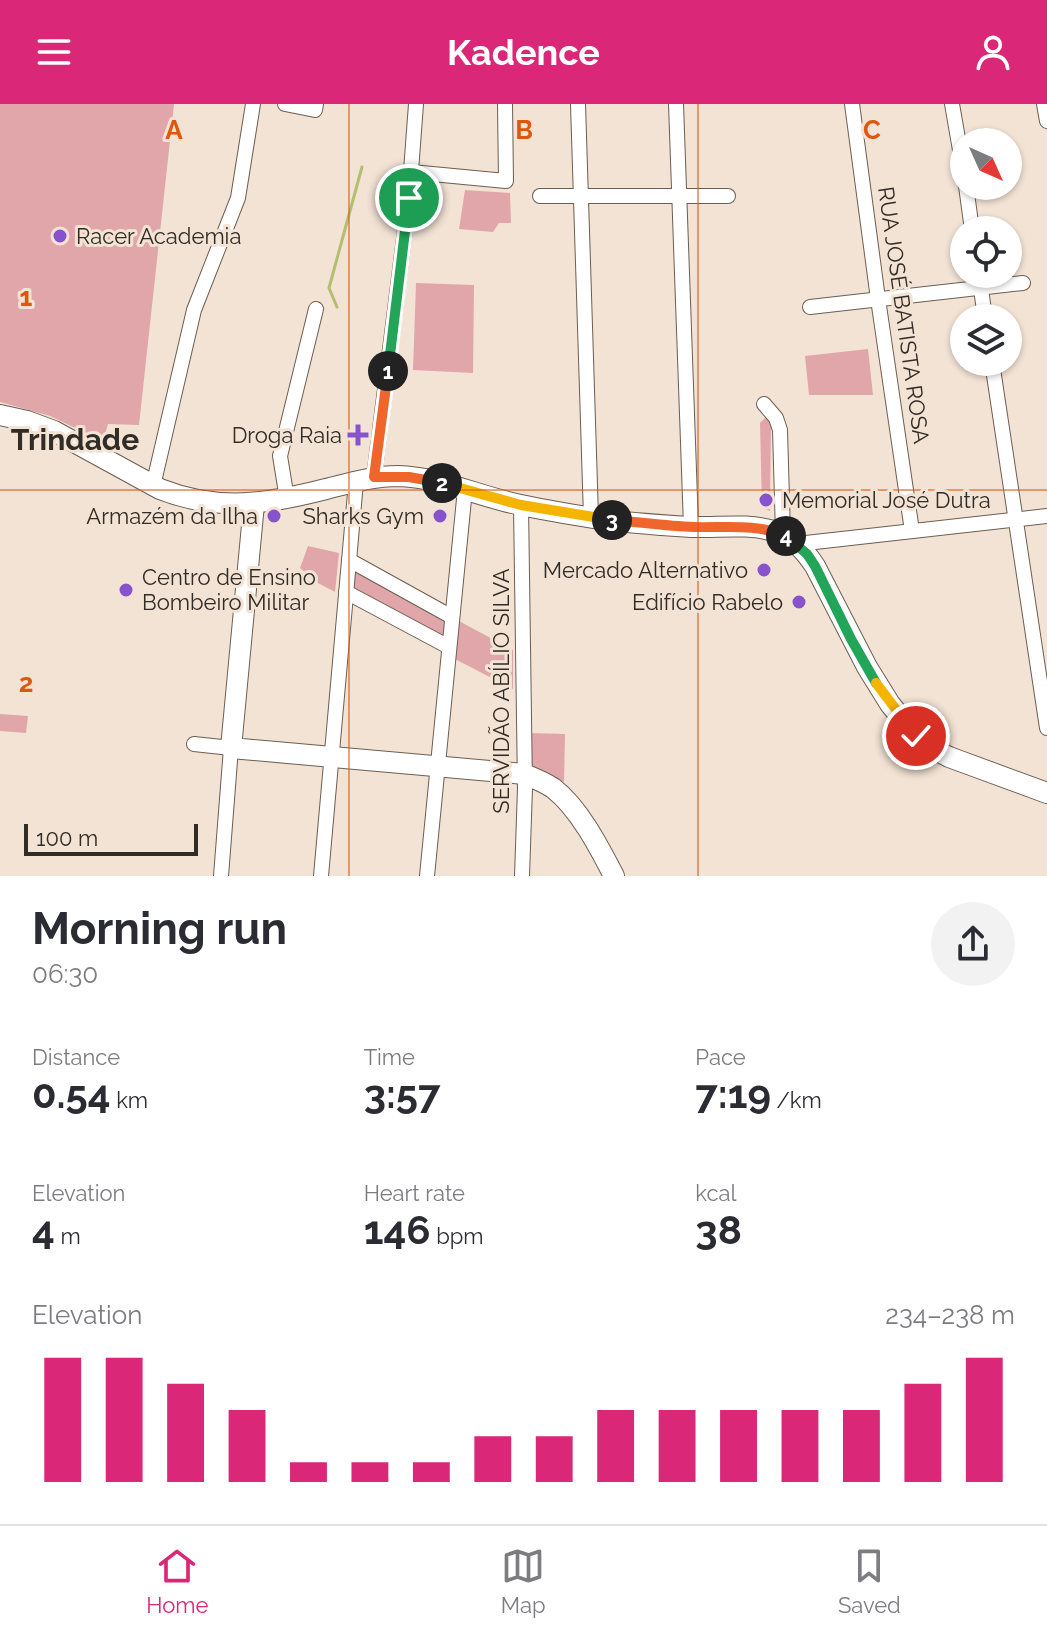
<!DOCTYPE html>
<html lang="en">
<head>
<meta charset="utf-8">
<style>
	:root { --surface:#fff; --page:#f2f2f3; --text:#2b2b33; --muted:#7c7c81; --line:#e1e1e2; --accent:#db2777 }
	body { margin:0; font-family:Raleway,sans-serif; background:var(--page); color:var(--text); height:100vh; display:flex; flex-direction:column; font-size:30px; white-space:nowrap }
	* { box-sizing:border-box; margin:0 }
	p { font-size:26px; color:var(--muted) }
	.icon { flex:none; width:44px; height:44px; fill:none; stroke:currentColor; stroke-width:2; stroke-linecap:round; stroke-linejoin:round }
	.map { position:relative; height:772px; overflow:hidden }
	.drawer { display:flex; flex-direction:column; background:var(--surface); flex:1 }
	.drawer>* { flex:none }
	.needle { width:52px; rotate:135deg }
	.fabs { position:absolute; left:950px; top:24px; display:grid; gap:16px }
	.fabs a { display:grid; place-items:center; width:72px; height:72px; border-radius:50%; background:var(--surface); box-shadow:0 2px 6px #0004; font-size:40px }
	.scale { position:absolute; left:24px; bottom:20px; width:174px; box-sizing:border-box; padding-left:8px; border:4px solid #322c26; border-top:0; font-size:22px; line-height:28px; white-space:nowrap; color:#322c26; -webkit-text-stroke:6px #f3e3d5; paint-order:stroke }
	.pin { position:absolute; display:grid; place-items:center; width:68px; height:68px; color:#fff; margin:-34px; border:4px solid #fff; border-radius:50%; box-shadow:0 2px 8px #0007 }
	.km { position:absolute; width:40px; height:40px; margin:-20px; border-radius:50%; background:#222; color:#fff; font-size:22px; line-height:40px; text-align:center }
	.round { display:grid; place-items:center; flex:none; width:84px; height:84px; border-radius:42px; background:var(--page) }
	.headline { display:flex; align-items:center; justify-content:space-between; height:136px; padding:0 32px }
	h1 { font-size:44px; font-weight:700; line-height:60px }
	.figures { display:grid; grid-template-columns:repeat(3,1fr); gap:12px; height:136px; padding:8px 32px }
	.figures div { display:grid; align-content:center }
	.figures b { font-size:40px; font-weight:700 }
	.figures small { font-size:22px; font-weight:400 }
	.figures p { font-size:22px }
	.chart { height:224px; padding:16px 32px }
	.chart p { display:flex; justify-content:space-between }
	.chart svg { width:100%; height:144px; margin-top:8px; stroke:var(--accent); stroke-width:6 }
	header { display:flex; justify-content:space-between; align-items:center; height:104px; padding:0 32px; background:var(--accent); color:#fff; font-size:36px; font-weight:700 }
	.menu { display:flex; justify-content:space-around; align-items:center; height:112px; border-top:2px solid var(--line); background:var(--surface); font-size:22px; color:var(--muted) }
	.menu a { display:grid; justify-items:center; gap:4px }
	.menu .active { color:var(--accent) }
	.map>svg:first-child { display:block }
	.green { fill:#e1a6a9 }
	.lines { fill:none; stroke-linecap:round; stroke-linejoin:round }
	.stream { stroke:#b3be70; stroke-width:3 }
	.street-casing { stroke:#6b5e52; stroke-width:16 }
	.secondary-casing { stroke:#6b5e52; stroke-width:22 }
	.street { stroke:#fff; stroke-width:14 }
	.secondary { stroke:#fff; stroke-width:20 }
	.split-1-casing { stroke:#fff; stroke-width:16 }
	.split-2-casing { stroke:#fff; stroke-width:16 }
	.split-3-casing { stroke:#fff; stroke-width:16 }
	.split-4-casing { stroke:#fff; stroke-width:16 }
	.split-5-casing { stroke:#fff; stroke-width:16 }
	.split-6-casing { stroke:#fff; stroke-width:16 }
	.split-1 { stroke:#22a559; stroke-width:10 }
	.split-2 { stroke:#f0652b; stroke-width:10 }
	.split-3 { stroke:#f5b400; stroke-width:10 }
	.split-4 { stroke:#f0652b; stroke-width:10 }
	.split-5 { stroke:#22a559; stroke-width:10 }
	.split-6 { stroke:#f5b400; stroke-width:10 }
	.grid { fill:none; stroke:#df570d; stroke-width:2; stroke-opacity:0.55 }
	.poi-dot { fill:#8753cc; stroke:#f3e3d5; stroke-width:3 }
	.labels { text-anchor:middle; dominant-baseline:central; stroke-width:6; stroke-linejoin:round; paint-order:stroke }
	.poi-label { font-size:22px; fill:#322c26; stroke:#f3e3d5; text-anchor:end }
	.street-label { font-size:22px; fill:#322c26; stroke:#f3e3d5 }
	.district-label { font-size:30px; font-weight:bold; fill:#322c26; stroke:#f3e3d5 }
	.grid-label { font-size:26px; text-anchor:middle; font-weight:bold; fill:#df570d; stroke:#f3e3d5; stroke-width:6; stroke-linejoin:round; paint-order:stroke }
</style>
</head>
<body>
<header><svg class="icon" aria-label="menu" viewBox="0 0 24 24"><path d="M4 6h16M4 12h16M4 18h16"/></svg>Kadence<svg class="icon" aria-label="person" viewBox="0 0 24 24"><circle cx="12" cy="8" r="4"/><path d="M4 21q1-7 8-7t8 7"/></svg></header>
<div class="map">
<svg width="1047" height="772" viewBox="0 0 1047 772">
	<rect width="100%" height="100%" fill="#f3e3d5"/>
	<!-- green -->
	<g class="green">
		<path d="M0,0H174L139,321L108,320L103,337L50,312L0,298Z"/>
		<path d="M465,86L510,89L511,119H499L493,128L459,125Z"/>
		<path d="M416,179L474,181L473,269L413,266Z"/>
		<path d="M868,245L873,291H809L805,252Z"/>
		<path d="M765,314L771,317L770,407L762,404L760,319Z"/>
		<path d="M308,442L339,449L335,488L318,479L300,464Z"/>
		<path d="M354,462L446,514L444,537L352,486Z"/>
		<path d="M459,517L513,546V585L455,555Z"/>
		<path d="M0,610L28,612L26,629L0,627Z"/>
		<path d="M528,629L565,630L564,678L526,665Z"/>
	</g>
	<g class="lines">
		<!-- stream -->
		<path class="stream" d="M337,203L329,184L362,63"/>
		<defs>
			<g id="street">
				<path d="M285,0L315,6L316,0"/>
				<path d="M578,0L591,413"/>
				<path d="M676,0L691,423"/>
				<path d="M852,0L878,195L912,427"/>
				<path d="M952,0L964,69"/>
				<path d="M1044,0L1047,17"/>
				<path d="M411,68L506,77L505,0"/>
				<path d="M966,82L972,126"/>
				<path d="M540,92H728"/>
				<path d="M979,170L985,214"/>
				<path d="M810,203L1023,179"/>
				<path d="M992,258L1047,624"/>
				<path d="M764,300L776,314L780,326L783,430"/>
				<path d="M374,373L409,94L416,0"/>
				<path d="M153,382L194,206L238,94L253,0"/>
				<path d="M287,395L280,352L316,205"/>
				<path d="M521,401L525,684L522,772"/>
				<path d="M797,440L1047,412"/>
				<path d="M349,456L452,513"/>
				<path d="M346,488L449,543"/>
				<path d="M194,640L231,644L221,772"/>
				<path d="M321,772L356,378"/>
				<path d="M427,772L465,385"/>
			</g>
			<g id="secondary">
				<path d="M0,311L27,317L54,327L160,385C218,408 268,400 326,385C350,379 373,372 398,372C440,373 480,393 521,401C545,406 569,410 593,414C625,419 658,421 690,423C718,424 747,419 774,427C793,433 805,447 815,462L867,563L890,600L916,632L930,643L949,653L1047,689"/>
				<path d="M254,400L231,644L524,670C534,674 544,678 553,684C579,704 599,743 614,772"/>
			</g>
		</defs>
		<!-- street casing -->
		<use href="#street" class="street-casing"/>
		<!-- secondary casing -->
		<use href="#secondary" class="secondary-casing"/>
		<!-- street -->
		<use href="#street" class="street"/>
		<!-- secondary -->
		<use href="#secondary" class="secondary"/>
	</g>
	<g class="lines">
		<defs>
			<path id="split-1" d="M388,267L409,94"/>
			<path id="split-2" d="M388,267L374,373H409L442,379"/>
			<path id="split-3" d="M442,379L521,401L612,416"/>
			<path id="split-4" d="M612,416C639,418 666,422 693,423C724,424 756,419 786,432"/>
			<path id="split-5" d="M786,432L807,450L815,462L851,535L876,579"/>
			<path id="split-6" d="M876,579L916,632"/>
		</defs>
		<!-- split-1 casing -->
		<use href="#split-1" class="split-1-casing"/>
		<!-- split-2 casing -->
		<use href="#split-2" class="split-2-casing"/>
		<!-- split-3 casing -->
		<use href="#split-3" class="split-3-casing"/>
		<!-- split-4 casing -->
		<use href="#split-4" class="split-4-casing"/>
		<!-- split-5 casing -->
		<use href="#split-5" class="split-5-casing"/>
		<!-- split-6 casing -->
		<use href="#split-6" class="split-6-casing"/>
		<!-- split-1 -->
		<use href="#split-1" class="split-1"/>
		<!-- split-2 -->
		<use href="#split-2" class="split-2"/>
		<!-- split-3 -->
		<use href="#split-3" class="split-3"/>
		<!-- split-4 -->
		<use href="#split-4" class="split-4"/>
		<!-- split-5 -->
		<use href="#split-5" class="split-5"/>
		<!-- split-6 -->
		<use href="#split-6" class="split-6"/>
	</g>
	<!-- grid -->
	<path class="grid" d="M349,0V772M698,0V772M0,386H1047"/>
	<!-- markers -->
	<g class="poi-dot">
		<circle cx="60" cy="132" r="8"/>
		<path d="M354 319h8v8h8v8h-8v8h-8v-8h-8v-8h8z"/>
		<circle cx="766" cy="396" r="8"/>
		<circle cx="274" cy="412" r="8"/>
		<circle cx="440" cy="412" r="8"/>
		<circle cx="764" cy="466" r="8"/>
		<circle cx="126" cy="486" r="8"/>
		<circle cx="799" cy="498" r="8"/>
	</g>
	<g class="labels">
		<!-- poi labels -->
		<g class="poi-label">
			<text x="76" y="132" text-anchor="start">Racer Academia</text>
			<text x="342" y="331">Droga Raia</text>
			<text x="782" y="396" text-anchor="start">Memorial José Dutra</text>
			<text x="258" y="412">Armazém da Ilha</text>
			<text x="424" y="412">Sharks Gym</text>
			<text x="748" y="466">Mercado Alternativo</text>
			<text x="142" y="473" text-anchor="start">Centro de Ensino<tspan x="142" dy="25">Bombeiro Militar</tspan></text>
			<text x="783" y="498">Edifício Rabelo</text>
		</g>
		<!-- street labels -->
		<g class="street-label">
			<text transform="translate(904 211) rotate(82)">RUA JOSÉ BATISTA ROSA</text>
			<text transform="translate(501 587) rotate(-90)">SERVIDÃO ABÍLIO SILVA</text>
		</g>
		<!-- district labels -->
		<g class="district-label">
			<text x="75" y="335">Trindade</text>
		</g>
	</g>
	<g class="grid-label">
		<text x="174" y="35">A</text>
		<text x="524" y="35">B</text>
		<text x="872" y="35">C</text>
		<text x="26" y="202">1</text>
		<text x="26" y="588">2</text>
	</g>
</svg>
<div class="fabs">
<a><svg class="needle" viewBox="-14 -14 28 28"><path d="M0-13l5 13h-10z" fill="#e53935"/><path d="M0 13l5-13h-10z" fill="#7c7c81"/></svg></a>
<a><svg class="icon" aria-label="locate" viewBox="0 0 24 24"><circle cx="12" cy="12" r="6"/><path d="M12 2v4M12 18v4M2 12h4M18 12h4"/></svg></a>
<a><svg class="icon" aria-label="layers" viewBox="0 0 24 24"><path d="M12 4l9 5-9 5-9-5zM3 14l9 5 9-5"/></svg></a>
</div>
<div class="scale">100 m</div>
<div class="pin" style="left:409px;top:94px;background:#1e9e55"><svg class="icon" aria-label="arrive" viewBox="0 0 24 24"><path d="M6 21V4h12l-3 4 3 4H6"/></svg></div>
<div class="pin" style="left:916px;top:632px;background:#d93025"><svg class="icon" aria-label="check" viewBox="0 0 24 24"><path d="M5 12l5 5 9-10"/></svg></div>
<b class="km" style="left:388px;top:267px">1</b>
<b class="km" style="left:442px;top:379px">2</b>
<b class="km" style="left:612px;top:416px">3</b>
<b class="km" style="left:786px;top:432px">4</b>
</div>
<section class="drawer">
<div class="headline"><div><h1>Morning run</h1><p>06:30</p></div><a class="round"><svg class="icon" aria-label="share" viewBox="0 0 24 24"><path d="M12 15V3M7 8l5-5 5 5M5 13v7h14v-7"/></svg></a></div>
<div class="figures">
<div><p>Distance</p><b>0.54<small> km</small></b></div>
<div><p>Time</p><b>3:57</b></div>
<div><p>Pace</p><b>7:19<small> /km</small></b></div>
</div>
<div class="figures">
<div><p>Elevation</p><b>4<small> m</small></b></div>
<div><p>Heart rate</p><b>146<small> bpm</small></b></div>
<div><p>kcal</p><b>38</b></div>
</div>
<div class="chart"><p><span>Elevation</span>234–238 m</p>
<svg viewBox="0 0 160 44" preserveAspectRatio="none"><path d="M5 44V6M15 44V6M25 44V14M35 44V22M45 44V38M55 44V38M65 44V38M75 44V30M85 44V30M95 44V22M105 44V22M115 44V22M125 44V22M135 44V22M145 44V14M155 44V6"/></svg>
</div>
</section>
<nav class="menu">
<a class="active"><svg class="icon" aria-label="home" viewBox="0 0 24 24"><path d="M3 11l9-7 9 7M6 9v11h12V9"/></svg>Home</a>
<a><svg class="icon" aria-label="map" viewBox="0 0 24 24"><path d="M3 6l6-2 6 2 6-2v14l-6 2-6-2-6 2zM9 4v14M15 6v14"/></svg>Map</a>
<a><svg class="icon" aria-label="saved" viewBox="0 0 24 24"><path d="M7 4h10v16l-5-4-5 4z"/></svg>Saved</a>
</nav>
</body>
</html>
